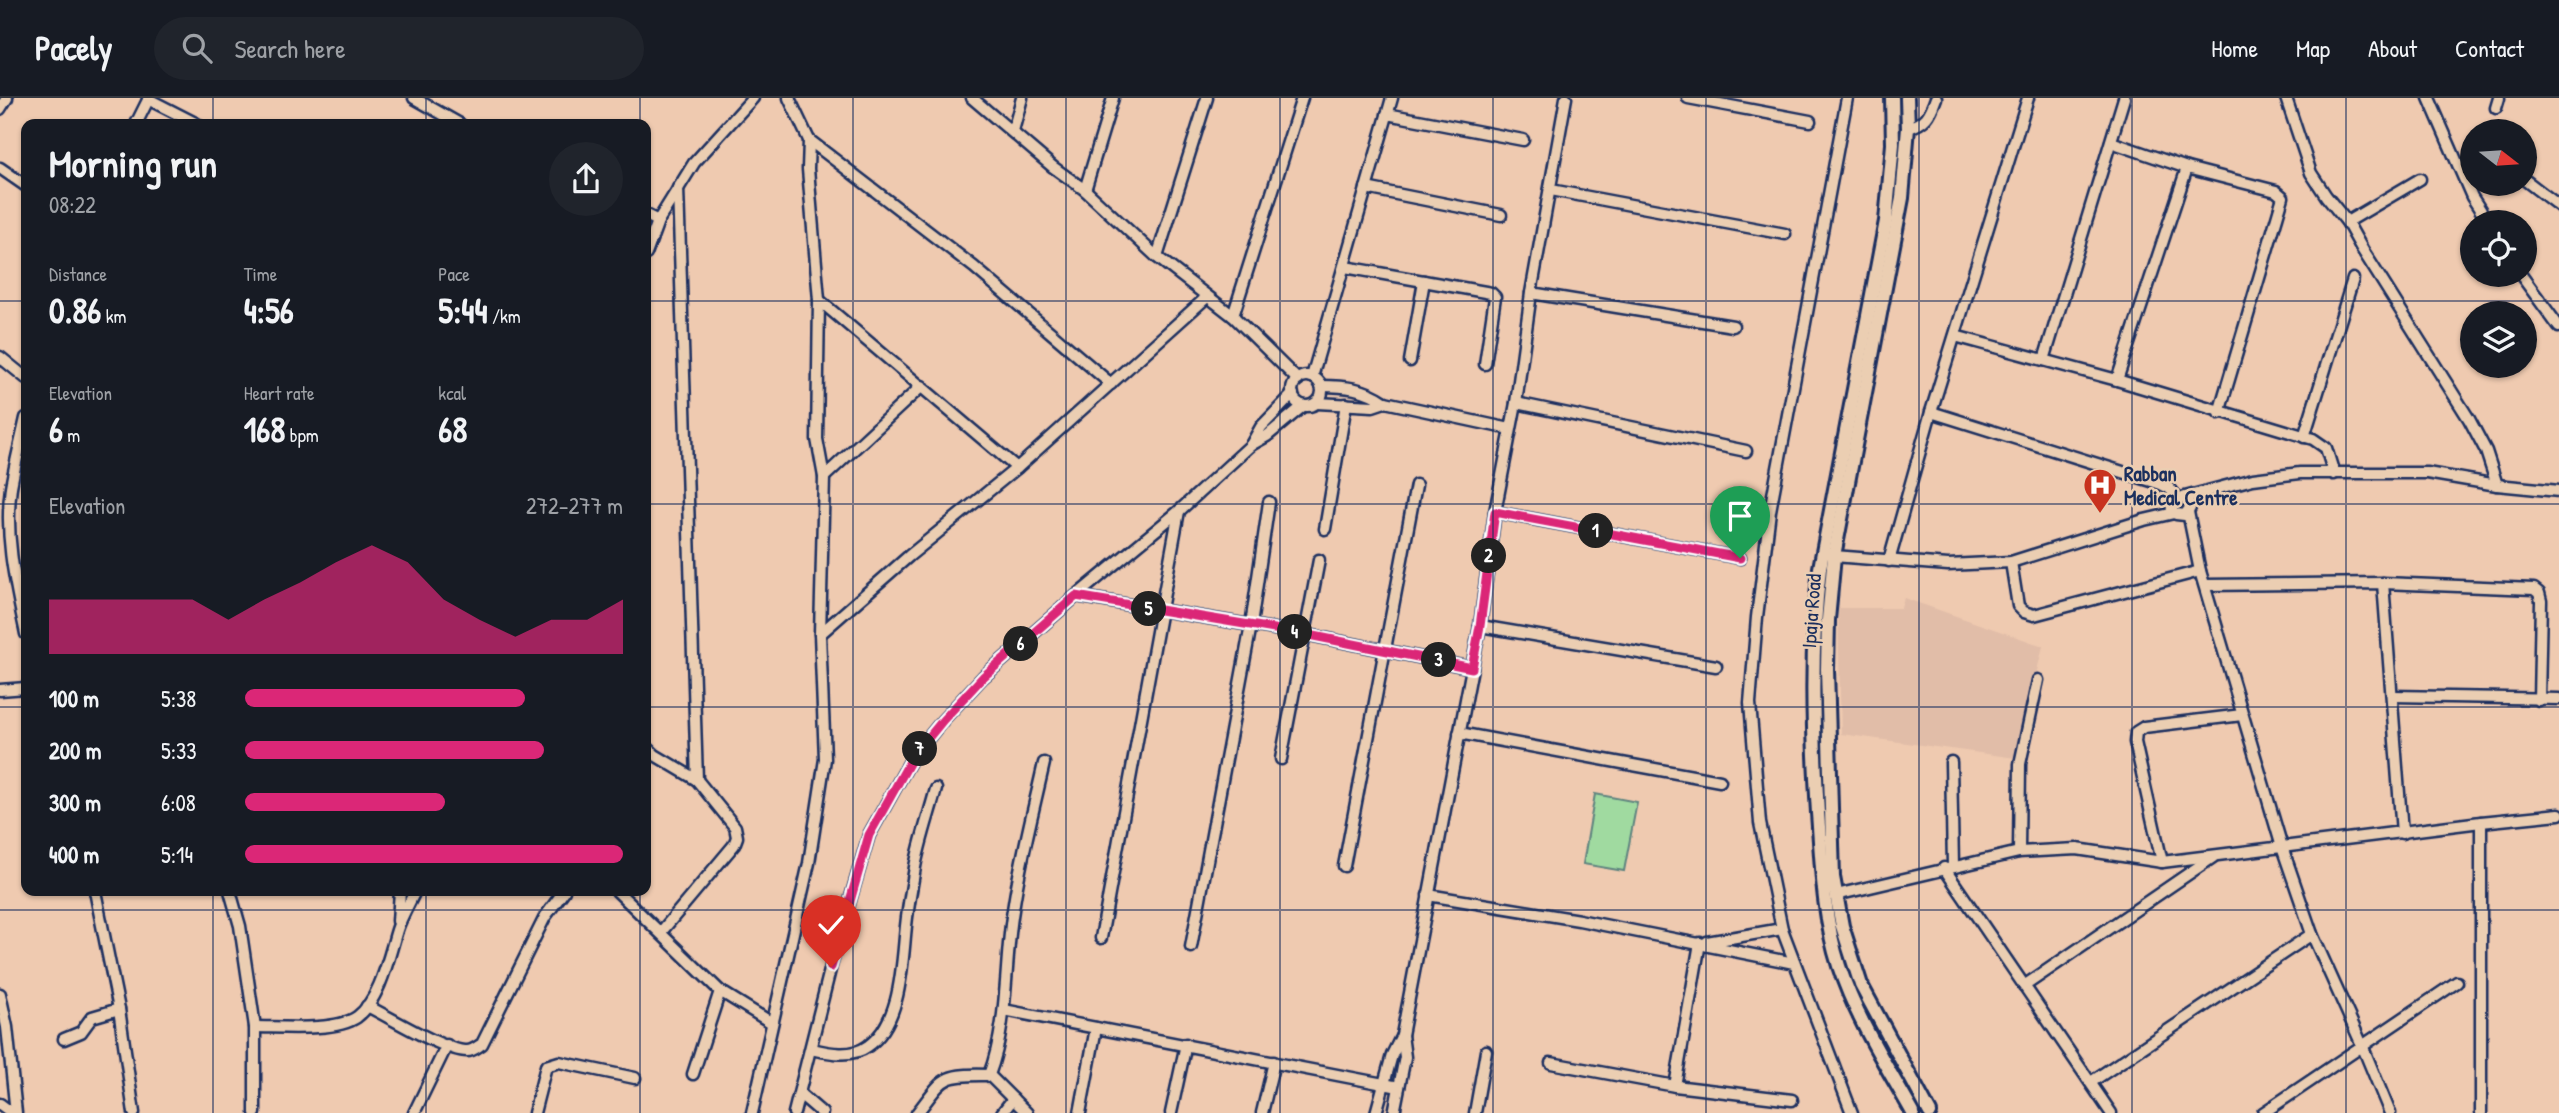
<!DOCTYPE html>
<html lang="en">
<head>
<meta charset="utf-8">
<style>
	:root { --surface:#171b24; --page:#20242c; --text:#f1f3f6; --muted:#9ea1a6; --line:#363941; --accent:#db2777 }
	body { margin:0; font-family:"Patrick Hand",sans-serif; background:var(--page); color:var(--text); height:100vh; display:flex; flex-direction:column; font-size:26px; white-space:nowrap }
	* { box-sizing:border-box; margin:0 }
	p { font-size:23px; color:var(--muted) }
	.icon { flex:none; width:38px; height:38px; fill:none; stroke:currentColor; stroke-width:2; stroke-linecap:round; stroke-linejoin:round }
	.map { position:relative; flex:1; overflow:hidden }
	.panel { position:absolute; left:21px; top:21px; width:630px; height:777px; display:flex; flex-direction:column; background:var(--surface); border-radius:14px; box-shadow:0 2px 5px #0004 }
	.panel>* { flex:none }
	.needle { width:46px; rotate:107deg }
	.controls { position:absolute; left:2460px; top:21px; display:grid; gap:14px }
	.controls a { display:grid; place-items:center; width:77px; height:77px; border-radius:50%; background:var(--surface); box-shadow:0 2px 5px #0004; font-size:35px }
	.pin { position:absolute; display:grid; place-items:center; width:60px; height:60px; color:#fff; margin:-72px -30px; border-radius:50% 50% 50% 0; rotate:-45deg; box-shadow:0 0 7px #0007 }
	.pin .icon { rotate:45deg }
	.km { position:absolute; width:35px; height:35px; margin:-18px; border-radius:50%; background:#222; color:#fff; font-size:19px; line-height:35px; text-align:center }
	.round { display:grid; place-items:center; flex:none; width:74px; height:74px; border-radius:37px; background:var(--page) }
	.summary { display:flex; align-items:center; justify-content:space-between; height:119px; padding:0 28px }
	h1 { font-size:38px; font-weight:700; line-height:52px }
	.figures { display:grid; grid-template-columns:repeat(3,1fr); gap:10px; height:119px; padding:7px 28px }
	.figures div { display:grid; align-content:center }
	.figures b { font-size:35px; font-weight:700 }
	.figures small { font-size:19px; font-weight:400 }
	.figures p { font-size:19px }
	.chart { height:196px; padding:14px 28px }
	.chart p { display:flex; justify-content:space-between }
	.chart svg { width:100%; height:126px; margin-top:7px; fill:var(--accent); opacity:.7 }
	ul { padding:0 28px; list-style:none; font-size:23px }
	li { display:grid; grid-template-columns:112px 84px 1fr; align-items:center; height:52px }
	li i { height:18px; border-radius:9px; background:var(--accent) }
	header { display:flex; align-items:center; gap:42px; box-sizing:border-box; height:98px; padding:0 35px; background:var(--surface); border-bottom:2px solid var(--line) }
	header strong { font-size:33px }
	nav { display:flex; gap:38px; margin-inline-start:auto; font-size:24px }
	.search { width:490px; height:63px; background:var(--page); display:flex; align-items:center; gap:18px; box-sizing:border-box; padding:0 24px; border-radius:38px; color:var(--muted); font-size:26px }
	.map>svg:first-child { display:block }
	.built { fill:#e1bda8 }
	.green { fill:#a0daa0; stroke:#5e847f; stroke-width:2 }
	.lines { fill:none; stroke-linecap:round; stroke-linejoin:round }
	.minor-casing { stroke:#1b2f5e; stroke-width:15 }
	.secondary-casing { stroke:#1b2f5e; stroke-width:18 }
	.minor { stroke:#ebceb2; stroke-width:10 }
	.secondary { stroke:#ebceb2; stroke-width:12 }
	.route-casing { stroke:#fff; stroke-width:14 }
	.route { stroke:#db2777; stroke-width:9 }
	.grid { fill:none; stroke:#1b2f5e; stroke-width:2; stroke-opacity:0.55 }
	.labels { text-anchor:middle; dominant-baseline:central; stroke-width:5; stroke-linejoin:round; paint-order:stroke }
	.poi-label { font-size:21px; font-weight:bold; fill:#1b2f5e; stroke:#ebceb2; text-anchor:start }
	.street-label { font-size:21px; fill:#1b2f5e; stroke:#ebceb2 }
</style>
</head>
<body>
<header>
<strong>Pacely</strong>
<div class="search"><svg class="icon" aria-label="search" viewBox="0 0 24 24"><circle cx="10" cy="10" r="6"/><path d="M15 15l6 6"/></svg>Search here</div>
<nav><a>Home</a><a>Map</a><a>About</a><a>Contact</a></nav>
</header>
<div class="map">
<svg width="2559" height="1015" viewBox="0 0 2559 1015">
	<rect width="100%" height="100%" fill="#efcab0"/>
	<filter id="ink" filterUnits="userSpaceOnUse"><feTurbulence type="fractalNoise" baseFrequency=".0143" numOctaves="2"/><feDisplacementMap in="SourceGraphic" scale="14" xChannelSelector="R" yChannelSelector="G"/><feConvolveMatrix kernelMatrix="1 2 1 2 8 2 1 2 1" color-interpolation-filters="sRGB"/></filter>
	<g filter="url(#ink)">
		<!-- built -->
		<path class="built" d="M1904,500L2043,548L2016,660L1841,636L1838,510H1901Z"/>
		<!-- green -->
		<path class="green" d="M1595,696L1637,704L1624,773L1583,766Z"/>
		<g class="lines">
			<defs>
				<g id="minor">
					<path d="M414,0L460,26"/>
					<path d="M972,0L1053,69L1085,92L1157,159L1233,218L1298,282"/>
					<path d="M1688,0L1810,23"/>
					<path d="M1847,0L1770,413L1757,519L1750,605L1760,725L1782,831L1852,1015"/>
					<path d="M2286,0L2311,75L2326,98L2347,124L2362,151L2469,321L2486,353L2497,387"/>
					<path d="M2429,0L2472,99L2488,124"/>
					<path d="M148,1L197,26"/>
					<path d="M2496,10L2499,0"/>
					<path d="M0,11L7,0"/>
					<path d="M1387,16L1523,42"/>
					<path d="M136,26L149,0"/>
					<path d="M1908,30C1926,25 1930,17 1936,0"/>
					<path d="M1013,33L1022,0"/>
					<path d="M809,42L974,169L1111,286"/>
					<path d="M2111,44L2187,70L2276,93L2283,99L2219,315"/>
					<path d="M0,70L26,88"/>
					<path d="M2525,82L2559,108"/>
					<path d="M678,90L697,682"/>
					<path d="M1366,90L1501,117"/>
					<path d="M1085,92L1113,0"/>
					<path d="M1551,92L1785,136"/>
					<path d="M646,117L658,123"/>
					<path d="M2347,124L2420,81"/>
					<path d="M646,156L658,123L694,65L753,0"/>
					<path d="M1157,159L1207,0"/>
					<path d="M1345,169L1491,195L1495,199L1485,266"/>
					<path d="M2521,177L2559,229"/>
					<path d="M1531,195L1733,228"/>
					<path d="M819,202L1017,370"/>
					<path d="M1233,218L1302,0"/>
					<path d="M1955,238L2117,282L2313,341L2326,350L2334,376"/>
					<path d="M0,259L26,280"/>
					<path d="M2044,262L2124,0"/>
					<path d="M1410,263L1424,183"/>
					<circle cx="1307" cy="293" r="15"/>
					<path d="M1312,279L1392,0"/>
					<path d="M2117,282L2187,70"/>
					<path d="M1321,288C1345,288 1365,290 1385,304L1510,331"/>
					<path d="M1317,305L1373,308L1385,304"/>
					<path d="M1516,305L1746,353"/>
					<path d="M1931,314L2161,386L2169,390L2177,399L2188,402L2190,410L2185,417L2176,416L2172,412L2171,405L2177,399"/>
					<path d="M26,320C21,343 15,366 11,389C4,438 16,488 26,536"/>
					<path d="M2304,339L2353,181"/>
					<path d="M1251,347L1261,329L1293,296"/>
					<path d="M824,379L922,288"/>
					<path d="M2185,399L2253,381L2300,375H2427L2497,387L2559,393"/>
					<path d="M1495,414L1740,460"/>
					<path d="M2188,414L2200,473L2282,749L2312,836L2362,947L2390,1015"/>
					<path d="M1325,431L1346,306"/>
					<path d="M1834,458L1948,467L2011,464L2144,422L2174,415"/>
					<path d="M1889,463L1931,314L2028,0"/>
					<path d="M2011,464L2018,508L2024,514L2034,517L2200,473"/>
					<path d="M2383,485L2402,735"/>
					<path d="M2205,487L2383,485L2534,491L2539,495L2541,503L2539,602"/>
					<path d="M1076,498L1304,536L1472,570"/>
					<path d="M1480,528L1716,568"/>
					<path d="M820,536L909,458L1017,370L1207,199"/>
					<path d="M0,592L26,590"/>
					<path d="M2393,598L2559,601"/>
					<path d="M1459,635L1720,683"/>
					<path d="M646,648L655,657L697,682L735,729L737,739L734,747L661,834"/>
					<path d="M1281,661L1319,462"/>
					<path d="M1951,664L1953,768"/>
					<path d="M2019,754L2020,666L2038,582"/>
					<path d="M2162,764L2135,644L2136,634L2144,629L2242,617"/>
					<path d="M1344,768L1416,387"/>
					<path d="M1944,770L2111,1015"/>
					<path d="M95,793L119,911L134,1015"/>
					<path d="M230,793L240,828L255,929V1015"/>
					<path d="M617,793L720,893L772,925"/>
					<path d="M1428,797L1579,822L1794,865"/>
					<path d="M1836,797L2019,754L2077,751L2162,764L2481,724L2559,716"/>
					<path d="M398,823L400,793"/>
					<path d="M1101,840L1179,413"/>
					<path d="M1707,844L1782,831"/>
					<path d="M1191,849L1251,527L1269,404"/>
					<path d="M2024,888L2213,759"/>
					<path d="M0,896L7,929L16,1015"/>
					<path d="M367,908C390,919 444,953 467,953C473,953 477,949 482,946L545,819L564,793"/>
					<path d="M1004,912L1399,989"/>
					<path d="M255,929C281,929 335,934 357,919C380,902 389,858 397,832C401,819 409,806 415,793"/>
					<path d="M64,941L81,934L92,919L119,911"/>
					<path d="M811,951C829,955 852,960 868,948C902,924 902,864 906,828C908,808 912,788 915,769C920,743 929,717 936,691"/>
					<path d="M1551,965L1675,988L1792,1002"/>
					<path d="M693,976L720,893"/>
					<path d="M2091,984L2312,836"/>
					<path d="M1675,988L1700,845"/>
					<path d="M800,996L822,1015"/>
					<path d="M0,1006L12,1015"/>
					<path d="M414,1015L447,947"/>
					<path d="M534,1015L546,968L559,964L635,980"/>
					<path d="M752,1015L809,765L825,661L820,536L824,379L817,341L819,202L808,71L809,42L789,0"/>
					<path d="M794,1015L831,868L869,737L912,660L943,622L983,579L1076,498L1179,413L1251,347L1267,338L1303,308"/>
					<path d="M917,1015C945,979 941,976 989,977"/>
					<path d="M1002,1015L1013,1001"/>
					<path d="M1027,1015L989,977C1009,924 1004,867 1013,812C1020,763 1033,714 1044,665"/>
					<path d="M1080,1015L1096,930"/>
					<path d="M1171,1015L1186,946"/>
					<path d="M1262,1015L1274,964"/>
					<path d="M1376,1015L1392,957L1402,937L1480,528L1495,414L1516,305L1531,195L1566,0"/>
					<path d="M1394,1015L1405,959L1402,937"/>
					<path d="M1475,1015L1486,953"/>
					<path d="M2263,1015L2457,884"/>
					<path d="M2481,1015V724"/>
				</g>
				<g id="secondary">
					<path d="M1892,0L1893,46L1886,123L1820,470C1810,552 1813,633 1818,715C1822,767 1823,818 1839,868C1856,920 1886,967 1913,1015"/>
					<path d="M1907,0L1908,30L1902,100L1834,458L1828,522L1827,571L1833,779L1842,828L1861,887L1930,1015"/>
				</g>
			</defs>
			<!-- minor casing -->
			<use href="#minor" class="minor-casing"/>
			<!-- secondary casing -->
			<use href="#secondary" class="secondary-casing"/>
			<!-- minor -->
			<use href="#minor" class="minor"/>
			<!-- secondary -->
			<use href="#secondary" class="secondary"/>
		</g>
	</g>
	<g class="lines" filter="url(#ink)">
		<defs>
			<path id="route" d="M831,869L869,737L912,660L943,622L983,579L1076,498L1304,536L1472,570L1480,528L1495,414L1740,460"/>
		</defs>
		<!-- route casing -->
		<use href="#route" class="route-casing"/>
		<!-- route -->
		<use href="#route" class="route"/>
	</g>
	<!-- grid -->
	<path class="grid" d="M213,0V26M426,0V26M640,0V26M853,0V1015M1066,0V1015M1280,0V1015M1493,0V1015M1706,0V1015M1919,0V1015M2132,0V1015M2346,0V1015M0,203H26M646,203H2559M0,406H26M646,406H2559M0,609H26M646,609H2559M213,793V1015M426,793V1015M640,793V1015M0,812H2559"/>
	<!-- icons -->
	<defs>
		<symbol id="hospital-pin" viewBox="-11 -11 22 30"><path d="M0 17L-7.5 6A9.5 9.5 0 1 1 7.5 6Z" fill="#c8321e" stroke="#ebceb2"/><path d="M-5-5h3v3.5h4V-5h3V5h-3V1.5h-4V5h-3Z" fill="#fff"/></symbol>
	</defs>
	<g fill-rule="evenodd">
		<use href="#hospital-pin" x="2081" y="368" width="38" height="52"/>
	</g>
	<g class="labels">
		<!-- poi labels -->
		<g class="poi-label">
			<text x="2124" y="375">Rabban<tspan x="2124" dy="24">Medical Centre</tspan></text>
		</g>
		<!-- street labels -->
		<g class="street-label">
			<text transform="translate(1811 513) rotate(-86)">Ipaja Road</text>
		</g>
	</g>
</svg>
<div class="controls">
<a><svg class="needle" viewBox="-14 -14 28 28"><path d="M0-13l5 13h-10z" fill="#e53935"/><path d="M0 13l5-13h-10z" fill="#9ea1a6"/></svg></a>
<a><svg class="icon" aria-label="locate" viewBox="0 0 24 24"><circle cx="12" cy="12" r="6"/><path d="M12 2v4M12 18v4M2 12h4M18 12h4"/></svg></a>
<a><svg class="icon" aria-label="layers" viewBox="0 0 24 24"><path d="M12 4l9 5-9 5-9-5zM3 14l9 5 9-5"/></svg></a>
</div>
<div class="pin" style="left:1740px;top:460px;background:#1e9e55"><svg class="icon" aria-label="arrive" viewBox="0 0 24 24"><path d="M6 21V4h12l-3 4 3 4H6"/></svg></div>
<div class="pin" style="left:831px;top:869px;background:#d93025"><svg class="icon" aria-label="check" viewBox="0 0 24 24"><path d="M5 12l5 5 9-10"/></svg></div>
<b class="km" style="left:1596px;top:433px">1</b>
<b class="km" style="left:1489px;top:458px">2</b>
<b class="km" style="left:1439px;top:562px">3</b>
<b class="km" style="left:1295px;top:534px">4</b>
<b class="km" style="left:1149px;top:511px">5</b>
<b class="km" style="left:1021px;top:546px">6</b>
<b class="km" style="left:920px;top:651px">7</b>
<section class="panel">
<div class="summary"><div><h1>Morning run</h1><p>08:22</p></div><a class="round"><svg class="icon" aria-label="share" viewBox="0 0 24 24"><path d="M12 15V3M7 8l5-5 5 5M5 13v7h14v-7"/></svg></a></div>
<div class="figures">
<div><p>Distance</p><b>0.86<small> km</small></b></div>
<div><p>Time</p><b>4:56</b></div>
<div><p>Pace</p><b>5:44<small> /km</small></b></div>
</div>
<div class="figures">
<div><p>Elevation</p><b>6<small> m</small></b></div>
<div><p>Heart rate</p><b>168<small> bpm</small></b></div>
<div><p>kcal</p><b>68</b></div>
</div>
<div class="chart"><p><span>Elevation</span>272–277 m</p>
<svg viewBox="0 0 160 44" preserveAspectRatio="none"><path d="M0 44V25L10 25L20 25L30 25L40 25L50 32L60 25L70 19L80 12L90 6L100 12L110 25L120 32L130 38L140 32L150 32L160 25V44z"/></svg>
</div>
<ul>
<li><b>100 m</b>5:38<i style="width:74%"></i></li>
<li><b>200 m</b>5:33<i style="width:79%"></i></li>
<li><b>300 m</b>6:08<i style="width:53%"></i></li>
<li><b>400 m</b>5:14<i style="width:100%"></i></li>
</ul>
</section>
</div>
</body>
</html>
